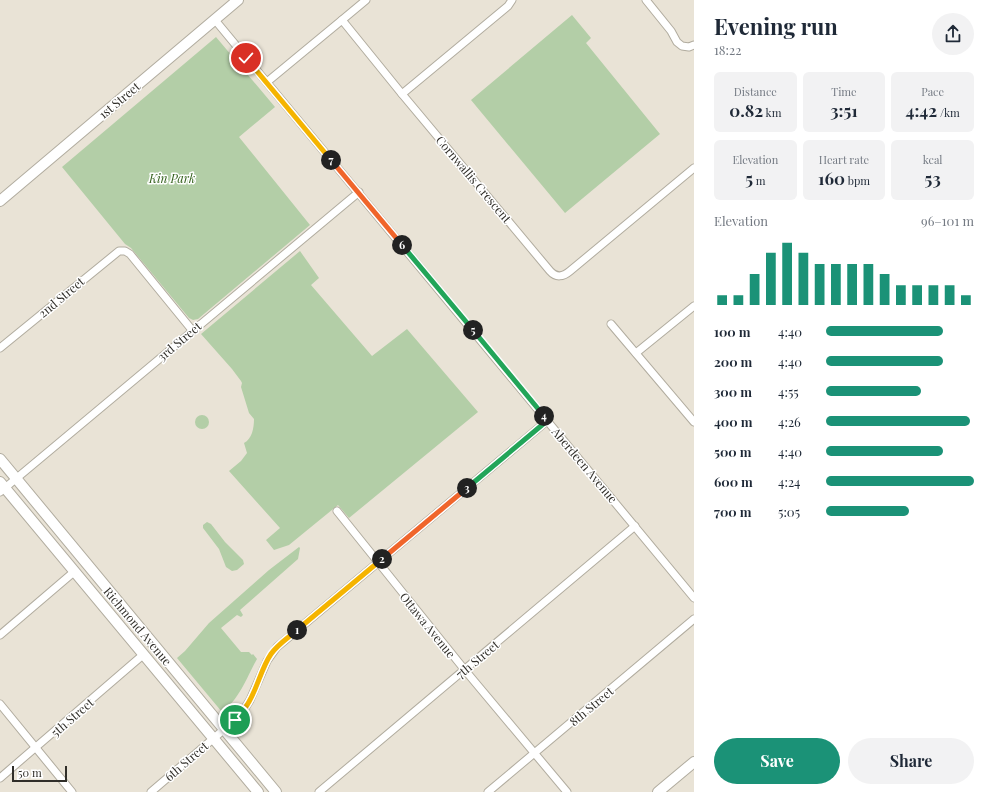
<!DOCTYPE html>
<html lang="en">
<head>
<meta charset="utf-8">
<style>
	:root { --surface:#fff; --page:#f2f2f3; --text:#1f2937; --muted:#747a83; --accent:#1b9277 }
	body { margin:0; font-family:"Playfair Display",serif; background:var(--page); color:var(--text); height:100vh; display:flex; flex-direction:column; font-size:15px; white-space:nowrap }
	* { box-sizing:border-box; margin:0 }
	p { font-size:13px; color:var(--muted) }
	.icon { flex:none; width:22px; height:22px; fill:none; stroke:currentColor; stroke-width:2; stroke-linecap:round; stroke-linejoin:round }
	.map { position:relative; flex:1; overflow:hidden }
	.sheet { display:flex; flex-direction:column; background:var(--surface); width:300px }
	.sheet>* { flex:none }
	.scale { position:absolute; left:12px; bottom:10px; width:55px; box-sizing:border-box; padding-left:4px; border:2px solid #302e29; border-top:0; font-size:11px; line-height:14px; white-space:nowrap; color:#302e29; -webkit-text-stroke:3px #fff; paint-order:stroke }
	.pin { position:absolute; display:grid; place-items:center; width:34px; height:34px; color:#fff; margin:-17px; border:2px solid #fff; border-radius:50%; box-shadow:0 1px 4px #0007 }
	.km { position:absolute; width:20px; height:20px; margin:-10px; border-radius:50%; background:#222; color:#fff; font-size:11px; line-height:20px; text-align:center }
	.round { display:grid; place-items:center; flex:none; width:42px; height:42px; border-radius:21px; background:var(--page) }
	.summary { display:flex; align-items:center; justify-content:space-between; height:68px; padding:0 20px }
	h1 { font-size:22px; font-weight:700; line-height:30px }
	.metrics { display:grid; grid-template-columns:repeat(3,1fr); gap:6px; height:68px; padding:4px 20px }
	.metrics div { display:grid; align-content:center; border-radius:6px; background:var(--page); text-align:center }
	.metrics b { font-size:17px; font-weight:700 }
	.metrics small { font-size:11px; font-weight:400 }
	.metrics p { font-size:11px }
	.chart { height:112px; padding:8px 20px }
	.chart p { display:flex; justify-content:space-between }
	.chart svg { width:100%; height:72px; margin-top:4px; stroke:var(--accent); stroke-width:6 }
	.action { display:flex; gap:8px; margin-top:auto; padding:8px 20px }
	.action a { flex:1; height:46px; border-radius:24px; background:var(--accent); color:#fff; font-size:16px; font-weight:700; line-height:46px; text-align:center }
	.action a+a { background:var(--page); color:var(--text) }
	ul { padding:0 20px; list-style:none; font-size:13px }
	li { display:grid; grid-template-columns:64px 48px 1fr; align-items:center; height:30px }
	li i { height:10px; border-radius:5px; background:var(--accent) }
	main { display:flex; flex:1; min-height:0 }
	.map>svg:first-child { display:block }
	.green { fill:#b3cea7 }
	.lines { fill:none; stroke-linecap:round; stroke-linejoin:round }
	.street-casing { stroke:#b1ac9f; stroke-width:9 }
	.secondary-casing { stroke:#b1ac9f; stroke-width:12 }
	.street { stroke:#fff; stroke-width:7 }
	.secondary { stroke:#fff; stroke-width:10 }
	.split-1-casing { stroke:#fff; stroke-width:8 }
	.split-2-casing { stroke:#fff; stroke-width:8 }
	.split-3-casing { stroke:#fff; stroke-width:8 }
	.split-4-casing { stroke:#fff; stroke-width:8 }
	.split-5-casing { stroke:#fff; stroke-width:8 }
	.split-6-casing { stroke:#fff; stroke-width:8 }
	.split-7-casing { stroke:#fff; stroke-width:8 }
	.split-8-casing { stroke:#fff; stroke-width:8 }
	.split-1 { stroke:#f5b400; stroke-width:5 }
	.split-2 { stroke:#f5b400; stroke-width:5 }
	.split-3 { stroke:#f0652b; stroke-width:5 }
	.split-4 { stroke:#22a559; stroke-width:5 }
	.split-5 { stroke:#22a559; stroke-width:5 }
	.split-6 { stroke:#22a559; stroke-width:5 }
	.split-7 { stroke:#f0652b; stroke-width:5 }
	.split-8 { stroke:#f5b400; stroke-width:5 }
	.labels { text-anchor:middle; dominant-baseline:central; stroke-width:3; stroke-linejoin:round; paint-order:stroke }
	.street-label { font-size:12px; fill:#302e29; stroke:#fff }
	.park-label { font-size:12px; font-style:italic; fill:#35621d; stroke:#fff }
</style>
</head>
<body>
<main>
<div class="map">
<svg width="694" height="792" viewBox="0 0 694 792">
	<rect width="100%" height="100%" fill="#e9e3d6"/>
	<!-- green -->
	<g class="green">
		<path d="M572,15L591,38L586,43L660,134L565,213L471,100Z"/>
		<path d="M216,37L275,107L239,137L310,225L198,319L193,320L189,318L131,248L125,244L62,167Z"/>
		<path d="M300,251L319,278L311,285L372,356L407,329L478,412L349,518L338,505L289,545L274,550L266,540L280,528L229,471L241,461L247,453L244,443C252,439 254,428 254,419L249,413L241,387L242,383L241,381L232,369L201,334Z"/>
		<circle cx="202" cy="422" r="7"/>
		<path d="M207,522L211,524L225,542L243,560L244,564L237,570L232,571L226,567L219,549L203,528V525Z"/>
		<path d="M299,547L300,548L298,559L240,610L243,615L241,617L237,615L221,628L241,652H249L252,655L253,654L257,659C247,677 239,700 222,712L177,658L185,651L209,623L269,570Z"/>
	</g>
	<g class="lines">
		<defs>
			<g id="street">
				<path d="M646,0L671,31L677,42L682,46L689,47L694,45"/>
				<path d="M215,20L694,598"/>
				<path d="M342,20L366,0"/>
				<path d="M267,82L342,20L402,94L550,271C556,278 563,277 570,271L694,168"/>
				<path d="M402,94L508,6L512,0"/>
				<path d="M611,324L694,422"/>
				<path d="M0,348L119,251H125L130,254L192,330"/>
				<path d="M636,353L694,306"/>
				<path d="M0,492L359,192"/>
				<path d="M337,511L464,669L567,792"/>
				<path d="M0,635L75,571"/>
				<path d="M0,704L72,792"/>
				<path d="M0,778L144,654"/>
				<path d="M151,792L235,720L245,708L250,700L267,661L277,647L548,420"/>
				<path d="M319,792L635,526"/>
				<path d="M488,792L694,619"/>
			</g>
			<g id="secondary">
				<path d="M0,201L238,0"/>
				<path d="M0,459L276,792"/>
				<path d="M0,482L258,792"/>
				<path d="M658,792L694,762"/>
			</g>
		</defs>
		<!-- street casing -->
		<use href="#street" class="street-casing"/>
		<!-- secondary casing -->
		<use href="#secondary" class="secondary-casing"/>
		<!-- street -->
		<use href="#street" class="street"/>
		<!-- secondary -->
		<use href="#secondary" class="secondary"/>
	</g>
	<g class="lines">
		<defs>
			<path id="split-1" d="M235,720C238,716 242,712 245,708C257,692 260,670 271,654C278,644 288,638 297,630"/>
			<path id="split-2" d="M297,630L382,559"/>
			<path id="split-3" d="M382,559L467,488"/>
			<path id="split-4" d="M467,488L548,420L544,416"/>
			<path id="split-5" d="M473,330L544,416"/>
			<path id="split-6" d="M402,245L473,330"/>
			<path id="split-7" d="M331,160L402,245"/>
			<path id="split-8" d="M246,58L331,160"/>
		</defs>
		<!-- split-1 casing -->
		<use href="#split-1" class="split-1-casing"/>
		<!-- split-2 casing -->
		<use href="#split-2" class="split-2-casing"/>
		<!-- split-3 casing -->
		<use href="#split-3" class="split-3-casing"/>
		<!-- split-4 casing -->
		<use href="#split-4" class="split-4-casing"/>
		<!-- split-5 casing -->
		<use href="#split-5" class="split-5-casing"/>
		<!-- split-6 casing -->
		<use href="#split-6" class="split-6-casing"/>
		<!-- split-7 casing -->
		<use href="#split-7" class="split-7-casing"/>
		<!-- split-8 casing -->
		<use href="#split-8" class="split-8-casing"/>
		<!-- split-1 -->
		<use href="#split-1" class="split-1"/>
		<!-- split-2 -->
		<use href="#split-2" class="split-2"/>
		<!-- split-3 -->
		<use href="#split-3" class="split-3"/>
		<!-- split-4 -->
		<use href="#split-4" class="split-4"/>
		<!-- split-5 -->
		<use href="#split-5" class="split-5"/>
		<!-- split-6 -->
		<use href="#split-6" class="split-6"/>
		<!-- split-7 -->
		<use href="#split-7" class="split-7"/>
		<!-- split-8 -->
		<use href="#split-8" class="split-8"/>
	</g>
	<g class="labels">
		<!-- street labels -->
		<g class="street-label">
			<text transform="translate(119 100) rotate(-40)">1st Street</text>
			<text transform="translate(474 179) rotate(50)">Cornwallis Crescent</text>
			<text transform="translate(61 297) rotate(-40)">2nd Street</text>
			<text transform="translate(179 341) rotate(-40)">3rd Street</text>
			<text transform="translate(585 465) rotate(50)">Aberdeen Avenue</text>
			<text transform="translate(428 625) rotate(51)">Ottawa Avenue</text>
			<text transform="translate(138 626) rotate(50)">Richmond Avenue</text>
			<text transform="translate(477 659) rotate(-40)">7th Street</text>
			<text transform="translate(591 706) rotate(-40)">8th Street</text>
			<text transform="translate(72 717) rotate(-41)">5th Street</text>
			<text transform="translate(186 761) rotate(-41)">6th Street</text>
		</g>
		<!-- park labels -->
		<g class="park-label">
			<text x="172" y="178">Kin Park</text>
		</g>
	</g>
</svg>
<div class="scale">50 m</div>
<div class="pin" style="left:235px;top:720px;background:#1e9e55"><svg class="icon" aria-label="arrive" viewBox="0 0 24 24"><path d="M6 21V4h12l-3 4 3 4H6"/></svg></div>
<div class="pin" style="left:246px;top:58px;background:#d93025"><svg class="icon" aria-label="check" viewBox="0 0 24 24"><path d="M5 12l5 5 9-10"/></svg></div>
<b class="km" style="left:297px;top:630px">1</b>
<b class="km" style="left:382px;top:559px">2</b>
<b class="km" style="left:467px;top:488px">3</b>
<b class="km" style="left:544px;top:416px">4</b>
<b class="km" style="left:473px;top:330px">5</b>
<b class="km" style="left:402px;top:245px">6</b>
<b class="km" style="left:331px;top:160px">7</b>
</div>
<section class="sheet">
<div class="summary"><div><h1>Evening run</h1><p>18:22</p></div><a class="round"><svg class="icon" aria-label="share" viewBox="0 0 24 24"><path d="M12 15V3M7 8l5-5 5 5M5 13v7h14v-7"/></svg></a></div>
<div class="metrics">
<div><p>Distance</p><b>0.82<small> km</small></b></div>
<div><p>Time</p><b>3:51</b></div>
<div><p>Pace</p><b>4:42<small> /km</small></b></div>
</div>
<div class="metrics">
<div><p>Elevation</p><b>5<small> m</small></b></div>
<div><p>Heart rate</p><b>160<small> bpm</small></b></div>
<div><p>kcal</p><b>53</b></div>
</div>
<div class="chart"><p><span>Elevation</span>96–101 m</p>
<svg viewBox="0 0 160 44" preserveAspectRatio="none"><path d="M5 44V38M15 44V38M25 44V25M35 44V12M45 44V6M55 44V12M65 44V19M75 44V19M85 44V19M95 44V19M105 44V25M115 44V32M125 44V32M135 44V32M145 44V32M155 44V38"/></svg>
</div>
<ul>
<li><b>100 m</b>4:40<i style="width:79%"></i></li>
<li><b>200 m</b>4:40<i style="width:79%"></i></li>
<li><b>300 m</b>4:55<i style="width:64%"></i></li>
<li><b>400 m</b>4:26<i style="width:97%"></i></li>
<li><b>500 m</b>4:40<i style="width:79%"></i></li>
<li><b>600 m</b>4:24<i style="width:100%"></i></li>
<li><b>700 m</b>5:05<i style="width:56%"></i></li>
</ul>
<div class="action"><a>Save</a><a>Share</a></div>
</section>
</main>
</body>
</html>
